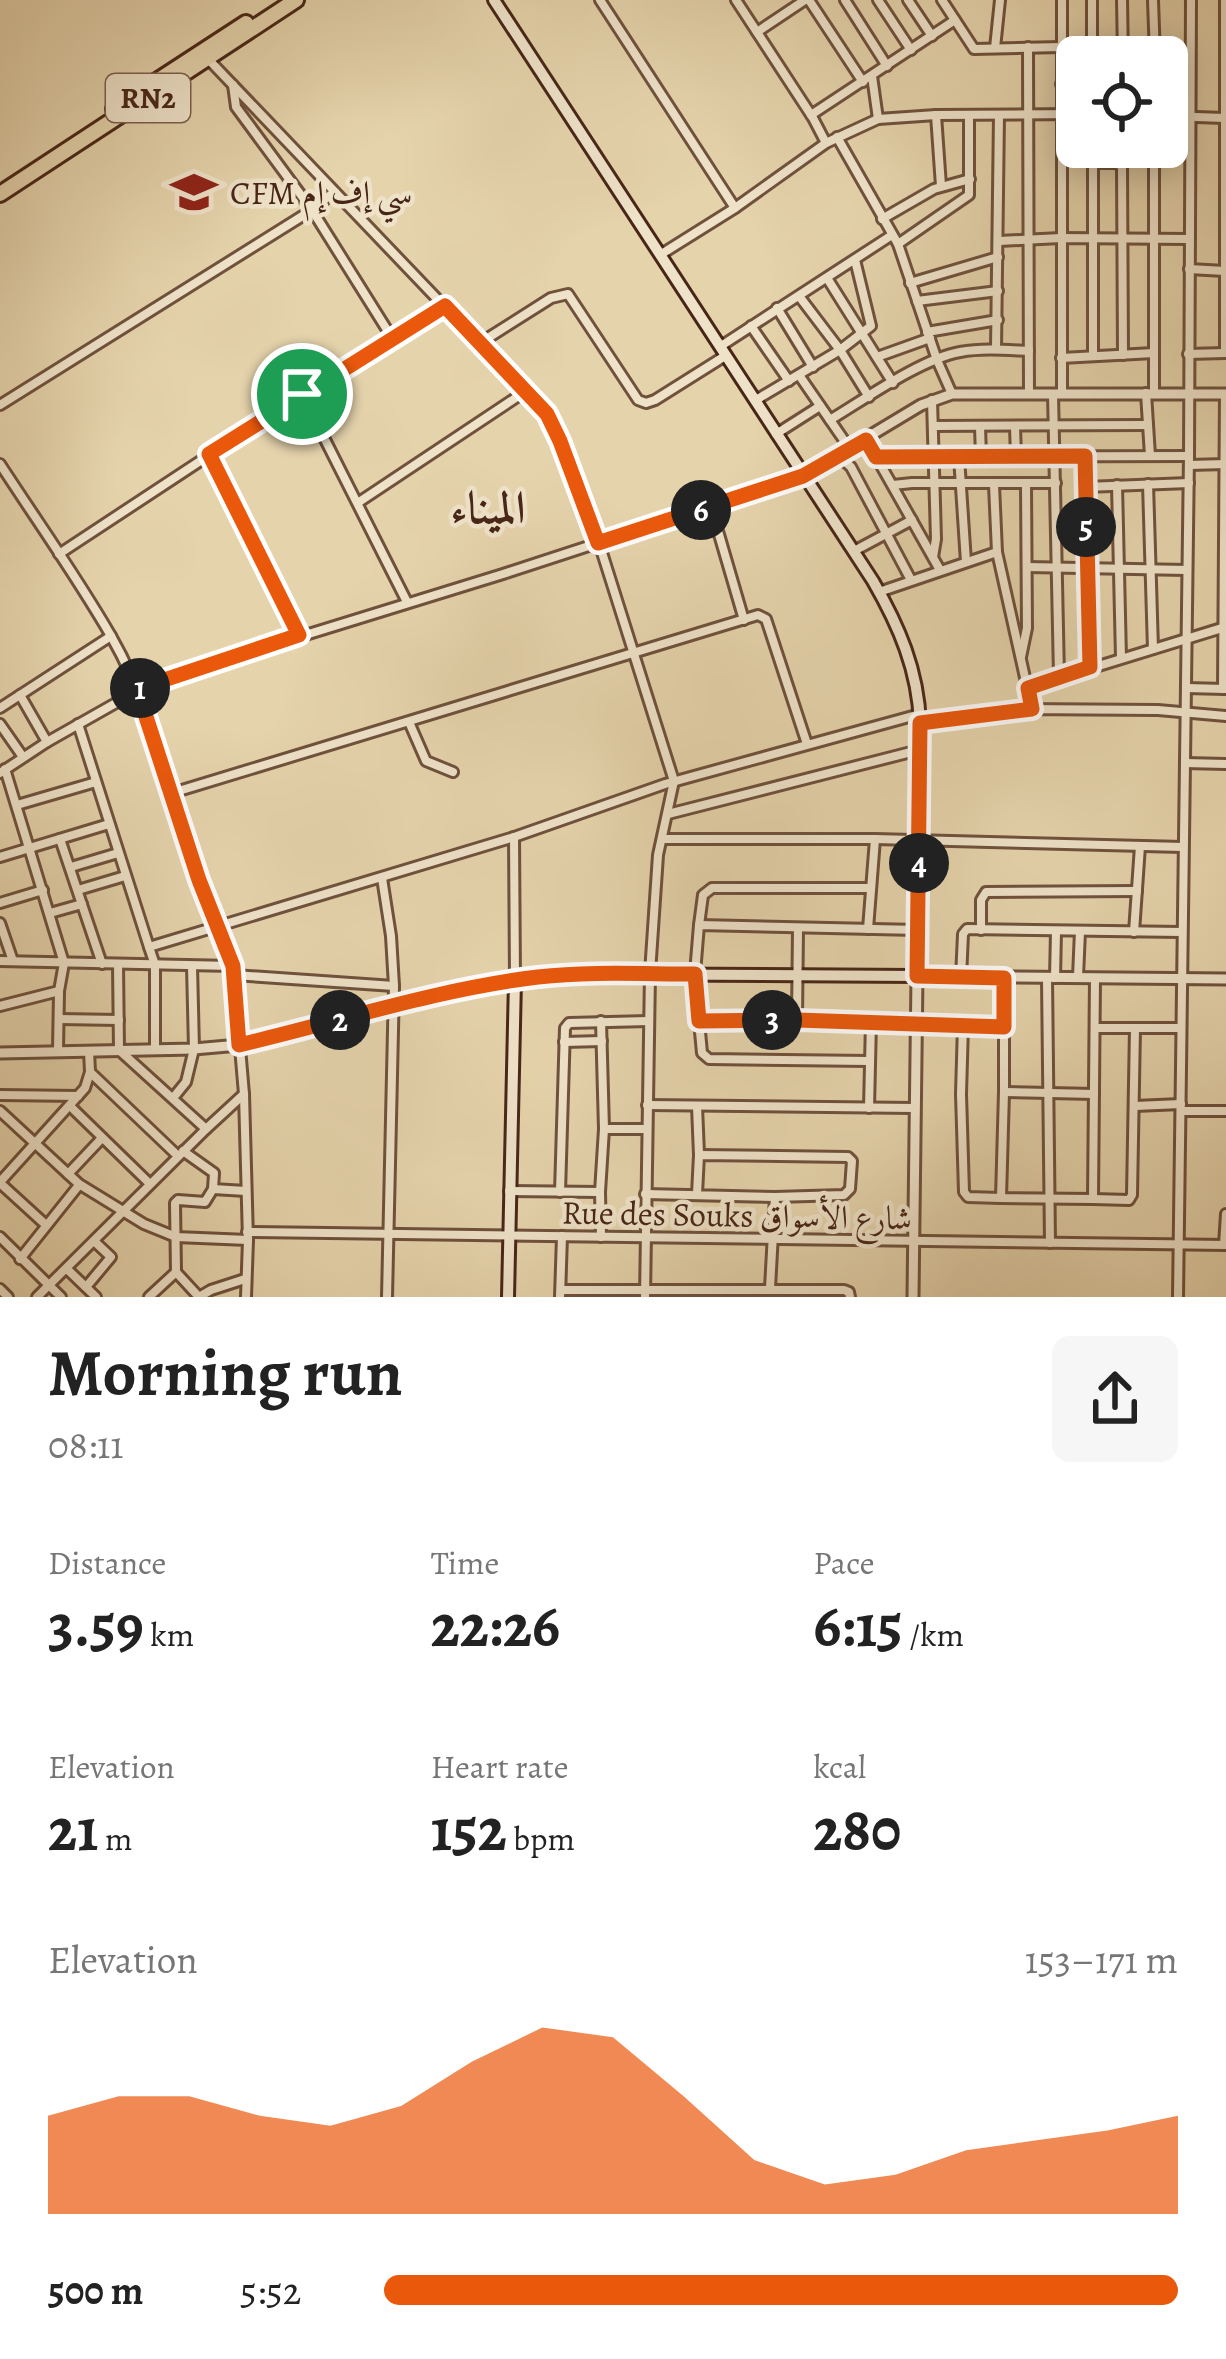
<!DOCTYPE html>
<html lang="en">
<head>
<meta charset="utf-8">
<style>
	:root { --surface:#fff; --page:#f6f6f6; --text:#222; --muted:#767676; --accent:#ea580c }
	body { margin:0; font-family:Alegreya,Amiri,serif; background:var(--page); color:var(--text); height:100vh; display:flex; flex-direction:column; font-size:45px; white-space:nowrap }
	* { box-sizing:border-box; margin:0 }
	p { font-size:39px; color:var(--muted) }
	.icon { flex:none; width:66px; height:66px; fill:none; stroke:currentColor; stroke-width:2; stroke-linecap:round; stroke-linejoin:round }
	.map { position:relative; height:1297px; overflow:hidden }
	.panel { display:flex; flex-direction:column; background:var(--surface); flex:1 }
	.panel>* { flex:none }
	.buttons { position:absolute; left:1056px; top:36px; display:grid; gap:24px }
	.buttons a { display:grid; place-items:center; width:132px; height:132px; border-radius:18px; background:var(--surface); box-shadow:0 6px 30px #0003; font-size:60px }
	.pin { position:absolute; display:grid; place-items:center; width:102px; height:102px; color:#fff; margin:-51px; border:6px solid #fff; border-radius:50%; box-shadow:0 3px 12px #0007 }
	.km { position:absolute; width:60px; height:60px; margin:-30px; border-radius:50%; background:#222; color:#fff; font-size:33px; line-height:60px; text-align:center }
	.round { display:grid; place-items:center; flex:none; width:126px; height:126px; border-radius:18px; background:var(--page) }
	.head { display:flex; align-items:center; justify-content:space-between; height:204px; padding:0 48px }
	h1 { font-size:66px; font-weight:600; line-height:90px }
	.figures { display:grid; grid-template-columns:repeat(3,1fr); gap:18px; height:204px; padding:12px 48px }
	.figures div { display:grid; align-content:center }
	.figures b { font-size:60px; font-weight:600 }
	.figures small { font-size:33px; font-weight:400 }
	.figures p { font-size:33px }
	.chart { height:336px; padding:24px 48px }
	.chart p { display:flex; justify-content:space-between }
	.chart svg { width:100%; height:216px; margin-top:12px; fill:var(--accent); opacity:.7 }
	ul { padding:0 48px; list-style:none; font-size:39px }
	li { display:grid; grid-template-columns:192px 144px 1fr; align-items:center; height:90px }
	li i { height:30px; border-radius:15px; background:var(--accent) }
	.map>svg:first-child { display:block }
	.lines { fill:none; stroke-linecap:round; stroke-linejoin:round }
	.minor-casing { stroke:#6f513c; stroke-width:14 }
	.tertiary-casing { stroke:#6f513c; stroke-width:15 }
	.secondary-casing { stroke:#482617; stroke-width:16 }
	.trunk-casing { stroke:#482617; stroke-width:20 }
	.minor { stroke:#eee2c9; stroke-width:8 }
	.tertiary { stroke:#eee2c9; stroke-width:9 }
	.secondary { stroke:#eee2c9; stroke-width:10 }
	.trunk { stroke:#e5d3ac; stroke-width:14 }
	.route-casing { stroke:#fff; stroke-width:24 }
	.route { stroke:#ea580c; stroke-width:15 }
	.labels { text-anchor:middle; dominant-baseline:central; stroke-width:9; stroke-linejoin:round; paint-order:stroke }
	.shield { fill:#eee2c9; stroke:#7a5e4c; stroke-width:3 }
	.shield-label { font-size:30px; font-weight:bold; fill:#482617 }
	.poi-label { font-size:33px; fill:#482617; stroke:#eee2c9; text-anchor:start }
	.street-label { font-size:33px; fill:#482617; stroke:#eee2c9 }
	.district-label { font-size:45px; font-weight:bold; fill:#482617; stroke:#eee2c9 }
</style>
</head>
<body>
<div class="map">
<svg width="1226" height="1297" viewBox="0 0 1226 1297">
	<rect width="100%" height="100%" fill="#e5d3ac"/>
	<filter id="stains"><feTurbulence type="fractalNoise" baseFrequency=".00167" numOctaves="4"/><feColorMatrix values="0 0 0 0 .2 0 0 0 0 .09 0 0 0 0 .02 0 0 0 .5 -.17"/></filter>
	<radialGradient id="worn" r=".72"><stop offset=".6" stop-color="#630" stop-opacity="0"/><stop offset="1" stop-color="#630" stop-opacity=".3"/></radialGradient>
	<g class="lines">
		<defs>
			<g id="minor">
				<path d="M600,0L735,208"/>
				<path d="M736,0L813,118L826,143"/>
				<path d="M809,0L863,82"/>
				<path d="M845,0L887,66"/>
				<path d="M878,0L911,50"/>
				<path d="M908,0L932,36"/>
				<path d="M942,0L974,49L1062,47"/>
				<path d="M1092,0V57"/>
				<path d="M1122,0L1123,57"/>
				<path d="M1153,0L1155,57"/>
				<path d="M757,32L805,0"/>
				<path d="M1028,47L1029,393"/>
				<path d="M995,48L1000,0"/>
				<path d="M209,60L547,414L560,441L599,543L674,781L658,855L650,973L645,1297"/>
				<path d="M872,76L878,119"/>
				<path d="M1061,84H1077"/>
				<path d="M233,85L236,107L312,210L394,341"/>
				<path d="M811,115L955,20"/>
				<path d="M936,115L941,186"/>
				<path d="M1167,116L1225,118"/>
				<path d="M837,137L898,244L937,360L952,394"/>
				<path d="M882,219L934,189L970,179"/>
				<path d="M999,241L1061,238L1189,239"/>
				<path d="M898,244L969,195V115"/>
				<path d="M660,255L735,208L826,143L878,119L936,115L1077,114"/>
				<path d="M1189,269L1225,271"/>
				<path d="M827,278L893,383"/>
				<path d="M910,283L998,257"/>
				<path d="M799,296L840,350L869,397"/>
				<path d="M917,301L998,291"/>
				<path d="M777,308L813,367"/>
				<path d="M751,326L789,381"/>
				<path d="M927,332L998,320"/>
				<path d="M480,343L551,298L568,294L638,400L646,403L655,400L725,356"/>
				<path d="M721,346L892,235"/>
				<path d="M996,349L999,115"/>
				<path d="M1225,353V0"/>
				<path d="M1188,354L1225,353"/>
				<path d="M1093,356V167L1097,163H1117L1122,167L1123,355"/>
				<path d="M877,357L930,338"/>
				<path d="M1061,358L1154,353"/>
				<path d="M799,375L850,449"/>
				<path d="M1062,393V0"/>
				<path d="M1146,393L1150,456"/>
				<path d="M1154,393V147"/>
				<path d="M302,394L407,602"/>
				<path d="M1053,394L1059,676"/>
				<path d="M756,400L840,350L871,326L855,260"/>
				<path d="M932,400L936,539L933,557"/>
				<path d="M0,405L312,210L334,192"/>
				<path d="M830,420C865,399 921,359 960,352C983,348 1006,350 1029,351"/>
				<path d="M933,426L1148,425"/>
				<path d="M980,426L981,457"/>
				<path d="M1015,427L1016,456"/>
				<path d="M776,434L820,406"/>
				<path d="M866,439L940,570"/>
				<path d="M209,454L299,635"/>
				<path d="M839,456L851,467L911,580"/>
				<path d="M1085,456L1090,667"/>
				<path d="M876,457L1189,456"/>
				<path d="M959,457L966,562"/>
				<path d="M0,464C37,521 77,577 111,636C154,711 172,798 199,880C209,909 224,936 233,966L244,1094L248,1240L246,1297"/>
				<path d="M1189,465L1226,464"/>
				<path d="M1148,484L1153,649"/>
				<path d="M893,485L912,483H1056"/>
				<path d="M994,485L997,552L1032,709"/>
				<path d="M1117,485L1121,658"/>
				<path d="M1085,487L1189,483"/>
				<path d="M359,502L526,391"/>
				<path d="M711,507L744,620"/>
				<path d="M854,551L912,520"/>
				<path d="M59,554L302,394L394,341L445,306"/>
				<path d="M1027,567L1187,570"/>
				<path d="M879,592L997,552"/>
				<path d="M1021,657L1027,628L1026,485"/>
				<path d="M1027,688L1225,627"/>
				<path d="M1186,688L1225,689"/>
				<path d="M1223,689L1225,394"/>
				<path d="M20,695L47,742"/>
				<path d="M0,708L111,636"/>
				<path d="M409,722L426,761L453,772"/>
				<path d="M920,723L1021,709L1158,710L1226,716"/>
				<path d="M0,724L23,757"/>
				<path d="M78,724L149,947"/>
				<path d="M1185,763L1226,764"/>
				<path d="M0,773L47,742L153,682L503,574L803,476"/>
				<path d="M172,793L758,615L766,619L807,744"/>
				<path d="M17,805L96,782"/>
				<path d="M668,814L919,750"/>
				<path d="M514,837L515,979"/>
				<path d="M60,839L102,964"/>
				<path d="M662,839H875L1183,847"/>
				<path d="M0,857L109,824"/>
				<path d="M71,867L118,853"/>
				<path d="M382,878L391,936L394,986L387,1297"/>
				<path d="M78,890L125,876"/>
				<path d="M0,903L43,890"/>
				<path d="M50,913L82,904"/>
				<path d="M0,923L13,961"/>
				<path d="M699,925L703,895L712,888H871"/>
				<path d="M868,929L875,839"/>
				<path d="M918,930L699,925L695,973L699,1021L797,1020L1004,1027"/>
				<path d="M981,930V900L986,892L1137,891"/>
				<path d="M1134,932L1140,846"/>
				<path d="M0,961L233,966"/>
				<path d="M118,964L119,1050L206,1129"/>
				<path d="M234,975L394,986"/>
				<path d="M1078,977L1080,931"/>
				<path d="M961,978L963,934L967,929L1182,932"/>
				<path d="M1004,978V1092L1001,1198L1093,1199L1095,978"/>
				<path d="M1047,978L1050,1243"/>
				<path d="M1055,978L1056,931"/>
				<path d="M0,1006L59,991L64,963L5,769"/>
				<path d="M59,1019L119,1020"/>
				<path d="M797,1020L798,928"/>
				<path d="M699,1021L702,1053L709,1059L870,1061"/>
				<path d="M963,1025L961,1094L964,1192L968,1197L1001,1198"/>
				<path d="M1096,1028H1181"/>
				<path d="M564,1042L602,1041"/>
				<path d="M155,1049V965L149,947L514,837L665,784L920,714"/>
				<path d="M58,1050L59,992"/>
				<path d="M91,1073L178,1156"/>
				<path d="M1004,1092L1094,1094"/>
				<path d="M0,1095L78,1096"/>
				<path d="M173,1098L186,1082L194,1049L192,966"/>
				<path d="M647,1105L914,1108"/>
				<path d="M70,1106L150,1184"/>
				<path d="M697,1106L699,1155"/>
				<path d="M1135,1106L1181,1104"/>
				<path d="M869,1108L871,1021"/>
				<path d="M0,1111L79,1184L144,1224L176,1237L248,1240"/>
				<path d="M1182,1111H1226"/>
				<path d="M604,1129H647"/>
				<path d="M183,1151L214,1173L213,1189L246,1191"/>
				<path d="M68,1174L102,1138"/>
				<path d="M0,1182L85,1088L90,1072L89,1051"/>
				<path d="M0,1183L46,1225"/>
				<path d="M213,1189L205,1202L178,1200L175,1203L176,1272L199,1297L211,1290L245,1279"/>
				<path d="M509,1191L600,1192"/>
				<path d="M560,1192L565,1028L569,1023L649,1021"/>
				<path d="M645,1194L775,1197L844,1195L850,1189L852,1161L848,1157L699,1155L697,1194"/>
				<path d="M1093,1199L1129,1200L1132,1195L1135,1028"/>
				<path d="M247,1232L1226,1245"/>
				<path d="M0,1237L61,1297"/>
				<path d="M601,1237L600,1192L604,1129L601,1021"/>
				<path d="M1224,1245L1226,1214"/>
				<path d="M20,1259L79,1185"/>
				<path d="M67,1269L96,1297"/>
				<path d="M86,1287L111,1257L94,1241"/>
				<path d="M770,1288L775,1197"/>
				<path d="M0,1289L8,1297"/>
				<path d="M561,1290H844L849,1292L850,1297"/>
				<path d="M37,1297L206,1129L244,1094"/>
				<path d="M149,1297L176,1272"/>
				<path d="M560,1297L562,1236"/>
				<path d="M1178,1297L1189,456L1191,0"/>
			</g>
			<g id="tertiary">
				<path d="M803,476L921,405L952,394H1226"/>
				<path d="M0,1053L194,1049L239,1045L393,1007L515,980"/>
				<path d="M913,1297L917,976L1226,979"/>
			</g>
			<path id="secondary" d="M494,0L873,581C899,626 918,670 920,723L917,976L571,974L515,980L508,1297"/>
			<g id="trunk">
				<path d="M114,109L246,23"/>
				<path d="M0,194L296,0"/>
			</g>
		</defs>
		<!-- minor casing -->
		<use href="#minor" class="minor-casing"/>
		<!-- tertiary casing -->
		<use href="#tertiary" class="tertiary-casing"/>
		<!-- secondary casing -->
		<use href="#secondary" class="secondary-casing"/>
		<!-- trunk casing -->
		<use href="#trunk" class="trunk-casing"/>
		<!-- minor -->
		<use href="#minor" class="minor"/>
		<!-- tertiary -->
		<use href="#tertiary" class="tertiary"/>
		<!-- secondary -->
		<use href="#secondary" class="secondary"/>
		<!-- trunk -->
		<use href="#trunk" class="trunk"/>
	</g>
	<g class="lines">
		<defs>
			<path id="route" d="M445,306L547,414L560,441L598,543L803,476L866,440L876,457L1085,456L1090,667L1028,688L1032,709L920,723L917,976L1004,978V1027L797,1020L699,1021L695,974C643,974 590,971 538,977C438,989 337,1022 239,1045L233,966L199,880L137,689L299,635L209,454Z"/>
		</defs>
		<!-- route casing -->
		<use href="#route" class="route-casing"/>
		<!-- route -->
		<use href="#route" class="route"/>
	</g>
	<!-- icons -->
	<defs>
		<symbol id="university-bare" viewBox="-9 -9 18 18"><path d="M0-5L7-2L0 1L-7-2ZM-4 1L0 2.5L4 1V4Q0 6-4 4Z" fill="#8f2418" stroke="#eee2c9" stroke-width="2.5" paint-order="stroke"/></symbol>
	</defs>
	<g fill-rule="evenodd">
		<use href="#university-bare" x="161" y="159" width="66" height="66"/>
	</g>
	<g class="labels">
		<!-- shield labels -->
		<rect class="shield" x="106" y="74" width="84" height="48" rx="9"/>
		<g class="shield-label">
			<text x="148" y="98">RN2</text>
		</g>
		<!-- poi labels -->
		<g class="poi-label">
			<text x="230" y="192">CFM سي إف إم</text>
		</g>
		<!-- street labels -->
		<g class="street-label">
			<text transform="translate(737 1215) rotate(1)">Rue des Souks شارع الأسواق</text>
		</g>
		<!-- district labels -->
		<g class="district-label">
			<text x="488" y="508">الميناء</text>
		</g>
	</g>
	<rect width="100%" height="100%" filter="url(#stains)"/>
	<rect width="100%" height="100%" fill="url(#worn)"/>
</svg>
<div class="buttons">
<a><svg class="icon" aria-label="locate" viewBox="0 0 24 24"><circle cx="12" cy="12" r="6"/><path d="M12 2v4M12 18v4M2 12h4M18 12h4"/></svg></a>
</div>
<div class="pin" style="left:302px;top:394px;background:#1e9e55"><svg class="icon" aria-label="arrive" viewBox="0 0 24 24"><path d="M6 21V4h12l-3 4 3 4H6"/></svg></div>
<b class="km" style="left:140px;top:688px">1</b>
<b class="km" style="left:340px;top:1020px">2</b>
<b class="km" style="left:772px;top:1020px">3</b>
<b class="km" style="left:919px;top:863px">4</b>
<b class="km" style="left:1086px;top:527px">5</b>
<b class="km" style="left:701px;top:510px">6</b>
</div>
<section class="panel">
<div class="head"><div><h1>Morning run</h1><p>08:11</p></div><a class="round"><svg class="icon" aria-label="share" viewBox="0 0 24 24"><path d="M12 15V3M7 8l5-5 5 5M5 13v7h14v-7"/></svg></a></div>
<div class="figures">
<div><p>Distance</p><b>3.59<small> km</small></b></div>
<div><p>Time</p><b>22:26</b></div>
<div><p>Pace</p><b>6:15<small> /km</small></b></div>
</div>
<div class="figures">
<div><p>Elevation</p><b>21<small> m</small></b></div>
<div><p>Heart rate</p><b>152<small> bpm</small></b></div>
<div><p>kcal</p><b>280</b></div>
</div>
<div class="chart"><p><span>Elevation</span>153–171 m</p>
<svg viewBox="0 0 160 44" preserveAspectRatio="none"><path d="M0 44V24L10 20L20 20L30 24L40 26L50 22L60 13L70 6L80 8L90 20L100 33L110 38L120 36L130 31L140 29L150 27L160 24V44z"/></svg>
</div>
<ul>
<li><b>500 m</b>5:52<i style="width:100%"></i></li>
</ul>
</section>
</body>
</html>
